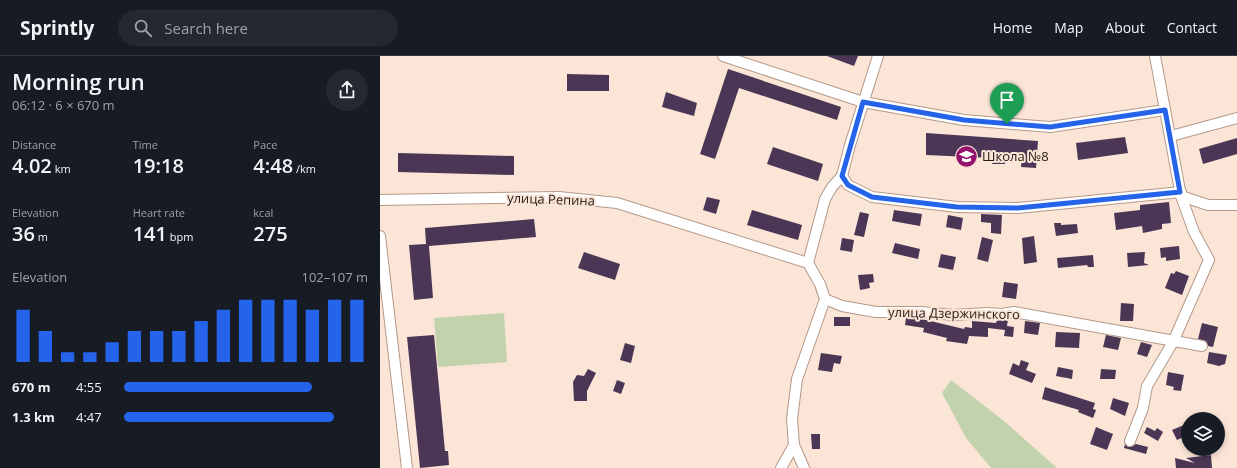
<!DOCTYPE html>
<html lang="en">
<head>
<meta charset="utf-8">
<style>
	:root { --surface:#171b24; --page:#242831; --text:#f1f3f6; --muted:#9ea1a6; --line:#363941; --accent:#2563eb }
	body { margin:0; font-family:"Open Sans",sans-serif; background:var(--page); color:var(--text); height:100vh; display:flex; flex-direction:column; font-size:15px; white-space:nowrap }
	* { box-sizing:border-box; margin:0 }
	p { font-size:13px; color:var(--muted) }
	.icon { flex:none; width:22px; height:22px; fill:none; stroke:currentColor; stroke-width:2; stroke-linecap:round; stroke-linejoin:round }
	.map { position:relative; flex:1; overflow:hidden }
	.panel { display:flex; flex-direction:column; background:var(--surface); width:380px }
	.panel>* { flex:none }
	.buttons { position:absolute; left:801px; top:356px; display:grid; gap:8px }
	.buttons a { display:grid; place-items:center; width:44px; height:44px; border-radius:50%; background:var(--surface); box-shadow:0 2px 6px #0003; font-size:20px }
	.pin { position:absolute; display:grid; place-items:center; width:34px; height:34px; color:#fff; margin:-41px -17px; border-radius:50% 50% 50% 0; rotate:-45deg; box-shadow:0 0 4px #0007 }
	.pin .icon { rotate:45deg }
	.round { display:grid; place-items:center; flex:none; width:42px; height:42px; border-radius:21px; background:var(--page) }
	.headline { display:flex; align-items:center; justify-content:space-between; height:68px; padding:0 12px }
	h1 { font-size:22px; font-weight:600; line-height:30px }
	.metrics { display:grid; grid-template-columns:repeat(3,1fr); gap:6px; height:68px; padding:4px 12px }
	.metrics div { display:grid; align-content:center }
	.metrics b { font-size:20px; font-weight:600 }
	.metrics small { font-size:11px; font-weight:400 }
	.metrics p { font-size:11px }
	.chart { height:112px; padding:8px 12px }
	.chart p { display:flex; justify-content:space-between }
	.chart svg { width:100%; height:72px; margin-top:4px; stroke:var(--accent); stroke-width:6 }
	ul { padding:0 12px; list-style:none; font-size:13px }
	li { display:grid; grid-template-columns:64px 48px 1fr; align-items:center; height:30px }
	li i { height:10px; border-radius:5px; background:var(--accent) }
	header { display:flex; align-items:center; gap:24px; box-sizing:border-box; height:56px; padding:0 20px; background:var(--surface); border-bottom:1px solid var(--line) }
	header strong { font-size:19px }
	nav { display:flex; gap:22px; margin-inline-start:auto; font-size:14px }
	.search { width:280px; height:36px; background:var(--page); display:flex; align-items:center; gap:10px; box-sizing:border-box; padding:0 14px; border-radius:22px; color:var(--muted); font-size:15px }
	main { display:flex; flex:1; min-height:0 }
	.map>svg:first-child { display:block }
	.green { fill:#c2d2ac }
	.building { fill:#4b3755 }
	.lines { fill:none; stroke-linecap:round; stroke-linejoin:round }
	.minor-casing { stroke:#b49989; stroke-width:12 }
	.minor { stroke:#fff; stroke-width:10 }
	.route-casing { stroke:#fff; stroke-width:8 }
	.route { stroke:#2563eb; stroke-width:5 }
	.labels { text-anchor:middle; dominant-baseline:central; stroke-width:4; stroke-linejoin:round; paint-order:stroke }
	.poi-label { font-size:13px; fill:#241a14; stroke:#fbe5d7; text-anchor:start }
	.street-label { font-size:13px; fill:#241a14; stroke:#fbe5d7 }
</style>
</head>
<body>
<header>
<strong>Sprintly</strong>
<div class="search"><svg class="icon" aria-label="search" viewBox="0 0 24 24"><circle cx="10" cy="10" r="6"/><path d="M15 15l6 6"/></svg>Search here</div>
<nav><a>Home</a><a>Map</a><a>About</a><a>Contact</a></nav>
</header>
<main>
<section class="panel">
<div class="headline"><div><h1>Morning run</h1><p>06:12 · 6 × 670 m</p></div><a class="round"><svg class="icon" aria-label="share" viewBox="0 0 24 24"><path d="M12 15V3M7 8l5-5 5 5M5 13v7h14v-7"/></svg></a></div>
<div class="metrics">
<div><p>Distance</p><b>4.02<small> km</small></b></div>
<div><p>Time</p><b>19:18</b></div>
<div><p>Pace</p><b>4:48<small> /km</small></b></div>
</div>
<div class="metrics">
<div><p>Elevation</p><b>36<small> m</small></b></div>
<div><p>Heart rate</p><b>141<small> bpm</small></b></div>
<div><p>kcal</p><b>275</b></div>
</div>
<div class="chart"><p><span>Elevation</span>102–107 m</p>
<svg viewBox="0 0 160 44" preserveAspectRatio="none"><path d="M5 44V12M15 44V25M25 44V38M35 44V38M45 44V32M55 44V25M65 44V25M75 44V25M85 44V19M95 44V12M105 44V6M115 44V6M125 44V6M135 44V12M145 44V6M155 44V6"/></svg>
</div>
<ul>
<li><b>670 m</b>4:55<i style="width:77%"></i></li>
<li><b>1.3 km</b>4:47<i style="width:86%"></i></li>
</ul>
</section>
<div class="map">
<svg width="857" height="412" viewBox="0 0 857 412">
	<rect width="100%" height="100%" fill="#fbe5d7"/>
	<!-- green -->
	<g class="green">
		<path d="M124,257L127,306L58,311L54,262Z"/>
		<path d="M571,324L624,365L677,412H611L586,382L562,337Z"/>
	</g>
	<!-- building -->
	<g class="building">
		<path d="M447,0H478L474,10Z"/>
		<path d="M348,13L461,51L457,64L359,32L335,103L320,98Z"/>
		<path d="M187,18L229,19V35H187Z"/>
		<path d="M286,36L317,47L314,60L282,51Z"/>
		<path d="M546,77L658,85L656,112L641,111L642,100L626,98L625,108H612L613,102L546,99Z"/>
		<path d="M745,81L748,97L698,104L696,87Z"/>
		<path d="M857,82V98L823,108L819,93Z"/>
		<path d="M393,91L443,108L438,125L387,108Z"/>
		<path d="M18,97L134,100V119L18,116Z"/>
		<path d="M327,141L340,144L336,158L323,154Z"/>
		<path d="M789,146L791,167L782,168V173L763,177L762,170L736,174L734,157L760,154V149Z"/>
		<path d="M372,154L422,169L418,184L367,169Z"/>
		<path d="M514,154L542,158L540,170L512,165Z"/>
		<path d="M480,156L489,158L484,181L474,179Z"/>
		<path d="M601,158L622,159L621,178L611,177V167L601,166Z"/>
		<path d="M568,159L583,162L581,174L566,171Z"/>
		<path d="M154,163L156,181L49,190L53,242L34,244L29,189L46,188L45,172Z"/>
		<path d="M674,167H681V169L697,168L698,177L676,180Z"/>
		<path d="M654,180L657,206L644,208L642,182Z"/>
		<path d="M602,181L613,184L608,206L597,203Z"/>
		<path d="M462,182L474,184L472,196L460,194Z"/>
		<path d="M515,187L540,193L538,203L512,197Z"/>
		<path d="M799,190L800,203L786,205V201L781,202L780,192Z"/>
		<path d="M204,196L240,208L235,224L198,212Z"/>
		<path d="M765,196L764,207L769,209L748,211L747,197Z"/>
		<path d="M561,198L576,201L573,214L558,211Z"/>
		<path d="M713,199L714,211H708L707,209L678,212L677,202Z"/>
		<path d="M796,215L809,220L802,239L785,232L791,217L794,218Z"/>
		<path d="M493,218L494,226L489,227L490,232L480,234L478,219Z"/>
		<path d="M624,226L638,228L636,243L622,241Z"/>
		<path d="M741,247L754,248L753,265H740Z"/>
		<rect x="454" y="261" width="16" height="9"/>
		<path d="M526,262H538L584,273L585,271L592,272V265L616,267L617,264H628L627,270L634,271L633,281L624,280L625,274L608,272V281L589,280L587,288L566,285L567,282L543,276L544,272L525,269Z"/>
		<path d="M645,265L660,267L658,279L644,277Z"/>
		<path d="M822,267L838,271L833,291L828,290L826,285L818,283Z"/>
		<path d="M676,276L700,277L699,292L675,291Z"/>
		<path d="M54,279L65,395H68L69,409L40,412L27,281Z"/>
		<path d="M726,279L741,282L738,294L723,291Z"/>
		<path d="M761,286L772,289L767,301L757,298Z"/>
		<path d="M245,287L255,290L251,307L240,304Z"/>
		<path d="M829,296L847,299L845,308L839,310L827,307Z"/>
		<path d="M441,297L462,300L460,308L454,307L452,316L438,314Z"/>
		<path d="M641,304L649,307L646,314L656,318L652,327L629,318L633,307L639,310Z"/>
		<path d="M678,311L693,314L692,323L676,320Z"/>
		<path d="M208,313L216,317L207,335V345H194L193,326L197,319L204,320Z"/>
		<path d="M721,313L736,314L735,323H720Z"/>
		<path d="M788,316L804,319L801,335L793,334L794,331L786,329Z"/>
		<path d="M237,324L245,327L241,338L233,335Z"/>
		<path d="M665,331L715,347L713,353L716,354L713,362L698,356L699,354L662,343Z"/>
		<path d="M733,342L749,347L745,360L730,353Z"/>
		<path d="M804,369L808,379L797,384L792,374Z"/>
		<path d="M716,371L733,378L727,394L710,388Z"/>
		<path d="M767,371L775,375L777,372L783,376L778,385L764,377Z"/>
		<path d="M431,378H440V393H432Z"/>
		<path d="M745,388L748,391H751L756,388L768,391L766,398L744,392Z"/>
		<path d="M831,399L832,412H796L795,402L815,407L806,402Z"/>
	</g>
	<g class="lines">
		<defs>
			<g id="minor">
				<path d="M343,0L483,46L584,64L670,71L785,54"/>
				<path d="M791,80L857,62"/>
				<path d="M462,120L468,129L492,141L577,151L638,152L801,136"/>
				<path d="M801,140L828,149H857"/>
				<path d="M0,144L179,141L237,147L428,207"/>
				<path d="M0,180L27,412"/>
				<path d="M428,207L445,143L452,131L462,120L470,89L498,0"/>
				<path d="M445,243L462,250L496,256H541L573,259L607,257L622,258L634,256L822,290"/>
				<path d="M750,385L763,352L767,330L793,286L829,204L814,176L801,140L775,0"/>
				<path d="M414,389L424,412"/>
				<path d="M401,412L414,389L412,363L417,323L445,243L440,228L428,207"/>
			</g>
		</defs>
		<!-- minor casing -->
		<use href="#minor" class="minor-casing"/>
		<!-- minor -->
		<use href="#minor" class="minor"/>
	</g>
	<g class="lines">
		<defs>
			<path id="route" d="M483,46L584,64L670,71L785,54L800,136L638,152L577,151L492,141L468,129L462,120Z"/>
		</defs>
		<!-- route casing -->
		<use href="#route" class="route-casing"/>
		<!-- route -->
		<use href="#route" class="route"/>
	</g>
	<!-- icons -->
	<defs>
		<symbol id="school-disc" viewBox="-11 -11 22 22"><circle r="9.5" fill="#94146d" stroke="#fbe5d7"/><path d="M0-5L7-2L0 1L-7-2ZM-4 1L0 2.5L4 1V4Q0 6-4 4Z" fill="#fff"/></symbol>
	</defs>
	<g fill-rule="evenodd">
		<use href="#school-disc" x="574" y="88" width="25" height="25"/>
	</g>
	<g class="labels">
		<!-- poi labels -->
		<g class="poi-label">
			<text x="602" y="100">Школа №8</text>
		</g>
		<!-- street labels -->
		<g class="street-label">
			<text transform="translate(171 143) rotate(2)">улица Репина</text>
			<text transform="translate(574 257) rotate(1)">улица Дзержинского</text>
		</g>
	</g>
</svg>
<div class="buttons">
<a><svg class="icon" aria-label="layers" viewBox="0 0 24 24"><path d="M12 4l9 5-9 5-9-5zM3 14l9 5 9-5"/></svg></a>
</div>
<div class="pin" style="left:627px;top:68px;background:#1e9e55"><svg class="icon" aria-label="arrive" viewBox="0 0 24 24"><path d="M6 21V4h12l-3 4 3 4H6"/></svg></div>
</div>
</main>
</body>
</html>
